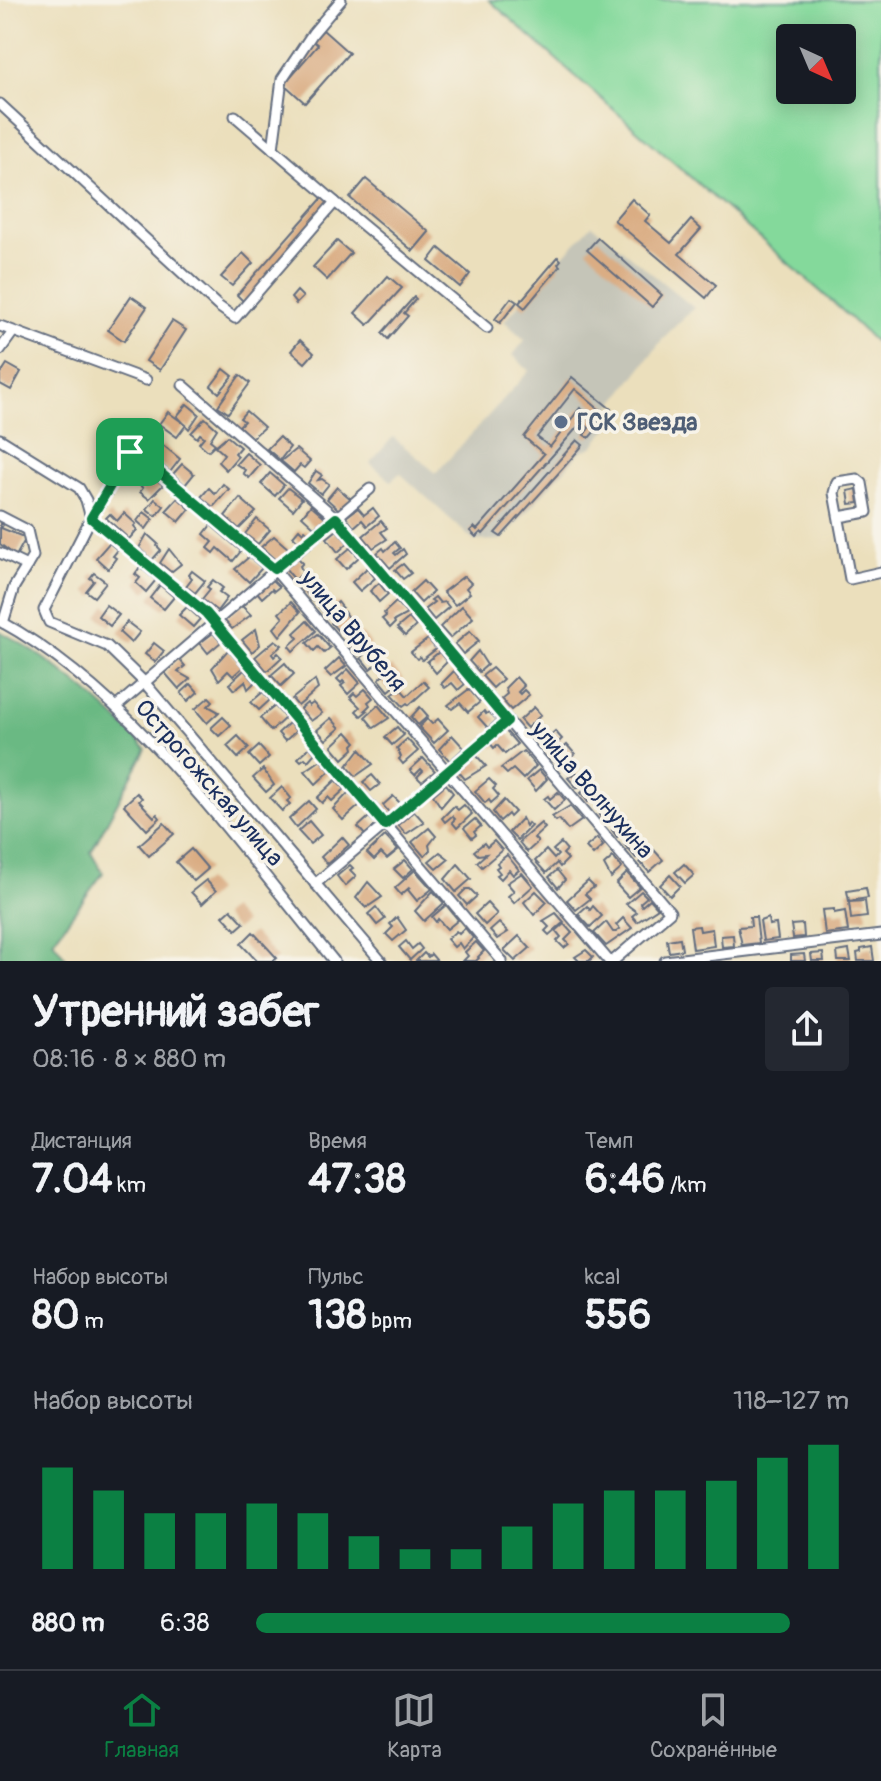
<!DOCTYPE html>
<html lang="ru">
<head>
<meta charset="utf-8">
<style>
	:root { --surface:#171b24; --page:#242831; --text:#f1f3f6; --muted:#9ea1a6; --line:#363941; --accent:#0b8043 }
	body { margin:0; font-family:Pangolin,sans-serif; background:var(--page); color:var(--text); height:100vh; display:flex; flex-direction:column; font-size:30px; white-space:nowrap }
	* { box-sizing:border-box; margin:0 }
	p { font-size:26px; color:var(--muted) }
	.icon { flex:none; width:44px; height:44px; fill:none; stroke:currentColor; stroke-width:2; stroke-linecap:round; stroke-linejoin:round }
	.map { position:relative; height:961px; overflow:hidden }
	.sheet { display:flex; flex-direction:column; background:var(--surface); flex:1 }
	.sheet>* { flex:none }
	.needle { width:52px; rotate:136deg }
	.controls { position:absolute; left:776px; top:24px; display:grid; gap:16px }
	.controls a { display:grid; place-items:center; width:80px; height:80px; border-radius:8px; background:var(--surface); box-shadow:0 4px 20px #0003; font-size:40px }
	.pin { position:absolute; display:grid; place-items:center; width:68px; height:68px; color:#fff; margin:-34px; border-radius:16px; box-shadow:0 4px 12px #0006 }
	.round { display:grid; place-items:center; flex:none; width:84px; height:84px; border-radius:8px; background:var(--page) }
	.headline { display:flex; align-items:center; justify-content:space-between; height:136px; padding:0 32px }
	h1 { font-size:44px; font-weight:800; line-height:60px }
	.figures { display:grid; grid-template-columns:repeat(3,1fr); gap:12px; height:136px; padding:8px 32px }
	.figures div { display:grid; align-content:center }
	.figures b { font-size:40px; font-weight:800 }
	.figures small { font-size:22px; font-weight:400 }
	.figures p { font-size:22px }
	.chart { height:224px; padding:16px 32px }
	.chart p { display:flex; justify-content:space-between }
	.chart svg { width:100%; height:144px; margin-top:8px; stroke:var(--accent); stroke-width:6 }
	ul { padding:0 32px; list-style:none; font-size:26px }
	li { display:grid; grid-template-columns:128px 96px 1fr; align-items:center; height:60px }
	li i { height:20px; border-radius:10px; background:var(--accent) }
	.menu { display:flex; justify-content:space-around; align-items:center; height:112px; border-top:2px solid var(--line); background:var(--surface); font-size:22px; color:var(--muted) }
	.menu a { display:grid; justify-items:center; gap:4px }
	.menu .on { color:var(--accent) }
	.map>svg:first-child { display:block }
	.industrial { fill:#c5c5b8 }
	.green { fill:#84d99b; stroke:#50847c; stroke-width:2; fill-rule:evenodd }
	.forest { fill:#6bb983; stroke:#437470; stroke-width:2 }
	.building { fill:#daad84 }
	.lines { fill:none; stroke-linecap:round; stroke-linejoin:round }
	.minor-casing { stroke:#646d7f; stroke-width:13 }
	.minor { stroke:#fff; stroke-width:9 }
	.route-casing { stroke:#fff; stroke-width:16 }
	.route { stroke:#0b8043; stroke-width:10 }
	.service-dot { fill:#5c6f8a; stroke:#f7f3e8; stroke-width:3 }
	.labels { text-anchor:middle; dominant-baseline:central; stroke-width:7; stroke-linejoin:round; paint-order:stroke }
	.service-label { font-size:24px; font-weight:bold; fill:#4e5e75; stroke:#f7f3e8; text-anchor:start }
	.street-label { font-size:24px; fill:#1b2f5e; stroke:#f7f3e8 }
</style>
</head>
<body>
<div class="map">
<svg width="881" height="961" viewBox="0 0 881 961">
	<rect width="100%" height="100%" fill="#f7f3e8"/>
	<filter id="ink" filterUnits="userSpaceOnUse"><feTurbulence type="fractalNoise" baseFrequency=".0125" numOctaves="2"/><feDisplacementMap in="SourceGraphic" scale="16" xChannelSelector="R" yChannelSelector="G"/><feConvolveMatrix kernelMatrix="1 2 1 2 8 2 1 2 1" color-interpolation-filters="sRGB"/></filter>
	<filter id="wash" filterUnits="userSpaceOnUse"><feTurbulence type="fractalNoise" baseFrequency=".006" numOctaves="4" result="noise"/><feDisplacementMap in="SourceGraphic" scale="32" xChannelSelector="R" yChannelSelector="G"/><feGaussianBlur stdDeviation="1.8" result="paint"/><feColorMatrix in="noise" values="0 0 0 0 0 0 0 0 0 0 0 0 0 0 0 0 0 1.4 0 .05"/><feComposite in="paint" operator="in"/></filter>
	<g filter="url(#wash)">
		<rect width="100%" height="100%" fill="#ebdfbc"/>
		<!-- industrial -->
		<path class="industrial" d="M592,225L694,308L665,336L611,407L612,424L592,447L580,452L502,540L474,541L400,473L391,481L370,463L393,437L436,473L529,371L513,355L525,340L504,321Z"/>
		<!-- green -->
		<path class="green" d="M489,0H881V332L874,341L845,313ZM790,38H842V90H790Z"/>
		<!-- forest -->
		<path class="forest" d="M0,631C56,662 103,702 146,749L91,852L103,873L53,941L68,961H0Z"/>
		<g id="blocks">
			<!-- building -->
			<g class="building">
				<path d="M323,30L349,53L305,103L284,84L318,45L313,41Z"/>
				<path d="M366,179L429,232L413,251L350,198Z"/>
				<path d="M324,196L334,205L246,304L237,295Z"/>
				<path d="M632,199L650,215L645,221L671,243L691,220L701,229L679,254L716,285L706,298L614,220Z"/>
				<path d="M598,238L662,295L652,307L587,250Z"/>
				<path d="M337,241L351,253L327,280L313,267Z"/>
				<path d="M439,248L470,274L460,287L429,261Z"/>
				<path d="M243,253L253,263L232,286L221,277Z"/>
				<path d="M558,257L561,260L558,264L560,266L525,308L519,303Z"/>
				<path d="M388,276L402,288L368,325L355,313Z"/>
				<path d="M297,291L303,297L296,304L291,298Z"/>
				<path d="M131,296L147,307L124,341L108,330Z"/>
				<path d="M414,297L416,299L404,313L408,316L388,339L382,333Z"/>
				<path d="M511,298L517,302L500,323L495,319Z"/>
				<path d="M172,321L186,330L160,370L146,361Z"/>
				<path d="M300,340L314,353L305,363L291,351Z"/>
				<path d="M7,364L21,372L11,390L0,384V375Z"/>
				<path d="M224,369L233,376L219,393L211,386Z"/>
				<path d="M240,375L250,383L228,413L218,406Z"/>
				<path d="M572,377L611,409L607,416L575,389L537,437L550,447L580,408L601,424L589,438L584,435L589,428L582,422L483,534L481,532L476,537L470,531L474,527L477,530L544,454L524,437Z"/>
				<path d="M187,404L199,414L189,429L177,416Z"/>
				<path d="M246,411L264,427L252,438L239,426L244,421L240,418Z"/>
				<path d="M168,412L186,425L177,437L159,424Z"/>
				<path d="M205,418L217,429L210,440L215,444L208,451L199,443L204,437L200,434L197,438L191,433Z"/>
				<path d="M227,436L240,447L235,453L238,456L226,470L218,462L224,454L215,446Z"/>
				<path d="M279,437L290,447L280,460L267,449Z"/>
				<path d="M577,440L583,445L564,467L501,537L495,533Z"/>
				<path d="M163,445L180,459L170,472L153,458Z"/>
				<path d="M296,449L310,461L304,468L300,465L294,472L281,461Z"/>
				<path d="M246,453L260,465L249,478L243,473L245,470L236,464Z"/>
				<path d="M182,464L194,474L185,485L173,474Z"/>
				<path d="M316,471L322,475L318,480L322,479L329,484L321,494L308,483Z"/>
				<path d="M149,473L163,485L149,499L140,492L143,488L139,485Z"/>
				<path d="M270,473L284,485L275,496L261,484Z"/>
				<path d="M223,484L229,489L213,507L201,497L209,488L215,494Z"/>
				<path d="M337,487L352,500L339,510L327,499Z"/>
				<path d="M288,488L302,499L293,510L279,498Z"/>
				<path d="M857,489L859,503L850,504L848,491Z"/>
				<path d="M178,498L190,509L179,522L166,511Z"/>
				<path d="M240,498L256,512L239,529L225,516Z"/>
				<path d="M155,499L164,506L156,516L147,509Z"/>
				<path d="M311,505L326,518L314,527L302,516Z"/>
				<path d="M358,508L364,515L373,508L379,516L367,526L362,520L354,527L346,517Z"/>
				<path d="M144,512L153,519L146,529L137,521Z"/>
				<path d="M124,513L136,524L134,526L137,530L129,539L106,518L110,514L117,521Z"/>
				<path d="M257,519L270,530L258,544L245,534Z"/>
				<path d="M381,521L387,528L381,532L387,539L373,548L363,536Z"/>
				<path d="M0,523L3,525L1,528L26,538L16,556L0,544Z"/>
				<path d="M211,525L241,551L233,561L218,548L214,553L208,548L213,542L204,534Z"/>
				<path d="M299,529L303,533L305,530L311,535L302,545L293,536Z"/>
				<path d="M337,530L348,543L338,552L327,538Z"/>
				<path d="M147,534L158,544L157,546L161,550L152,560L139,548Z"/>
				<path d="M274,536L289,549L278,562L261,547Z"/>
				<path d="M395,542L400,548L394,553L396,555L403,549L406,554L390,568L377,553L383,548L385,551Z"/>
				<path d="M109,543L118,550L113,556L116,558L108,569L96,558Z"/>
				<path d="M350,548L359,557L346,569L337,559Z"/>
				<path d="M169,549L181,564L171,572L160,563Z"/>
				<path d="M249,557L262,568L249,582L235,569Z"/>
				<path d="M297,557L303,563L300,566L303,573L295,580L285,568Z"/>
				<path d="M403,564L411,573L403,579L395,570Z"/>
				<path d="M140,567L156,580L146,592L136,583L140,578L135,574Z"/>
				<path d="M367,568L375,578L360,591L352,582Z"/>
				<path d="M192,571L205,581L195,593L186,586L192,578L189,575Z"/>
				<path d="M94,573L106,582L94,597L86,591L94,581L90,578Z"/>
				<path d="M464,576L471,583L466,588L470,593L455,605L443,592Z"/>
				<path d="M271,579L279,587L274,591L272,589L262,598L257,592Z"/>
				<path d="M213,580L223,588L219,592L227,598L217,611L202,599L210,589L207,587Z"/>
				<path d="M423,581L433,592L421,603L411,592Z"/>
				<path d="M312,582L322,594L313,601L303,589Z"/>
				<path d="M379,583L388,594L379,602L370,591Z"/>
				<path d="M160,585L174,597L164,609L150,598Z"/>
				<path d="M435,597L440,603L445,602L449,607L434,620L425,609L434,602L431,600Z"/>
				<path d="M327,600L333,607L338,602L342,607L329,618L319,607Z"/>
				<path d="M291,602L300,612L280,636L274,628L283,618L279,613Z"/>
				<path d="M396,602L407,614L394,621L395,623L390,628L382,619L386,616L384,613Z"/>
				<path d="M106,605L119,615L110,626L98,616Z"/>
				<path d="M241,605L251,615L232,629L224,620Z"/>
				<path d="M462,606L473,618L450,638L440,627Z"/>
				<path d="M187,607L200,619L193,627L179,615Z"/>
				<path d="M344,612L352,624L339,632L331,623Z"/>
				<path d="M409,618L416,626L405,636L397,628Z"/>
				<path d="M307,621L316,631L293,651L289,646L298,638L294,633Z"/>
				<path d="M127,622L140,632L131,643L119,632Z"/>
				<path d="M256,629L260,645L252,652L242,640Z"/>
				<path d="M470,631L479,641L463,654L455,644Z"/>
				<path d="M213,633L221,642L208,653L200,643Z"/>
				<path d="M361,633L371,644L359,655L351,646Z"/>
				<path d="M318,634L330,648L324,653L318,647L314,651L307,643Z"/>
				<path d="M428,639L436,649L422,660L420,657L417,659L411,652Z"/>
				<path d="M275,640L282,645L272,654L274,657L278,653L282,657L267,671L255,657Z"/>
				<path d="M154,643L164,651L155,662L145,654Z"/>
				<path d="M228,650L243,667L233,676L228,671L219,680L212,668Z"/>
				<path d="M370,650L379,662L370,669L361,658Z"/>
				<path d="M478,651L487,665L479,672L469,661Z"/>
				<path d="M439,652L447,662L436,673L427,662Z"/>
				<path d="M339,658L346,666L331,677L325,671Z"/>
				<path d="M179,659L185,666L178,672L190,679L179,689L165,673Z"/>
				<path d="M285,663L294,674L281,686L271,675Z"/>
				<path d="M392,667L403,679L389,691L379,679Z"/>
				<path d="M492,668L503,679L493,688L482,676Z"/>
				<path d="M348,669L360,683L348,694L341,686L345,683L343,681L341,683L337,679Z"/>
				<path d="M244,670L255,682L248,689L245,681L234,690L229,684Z"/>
				<path d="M454,671L465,684L458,690L452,683L445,688L441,684Z"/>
				<path d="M516,677L524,686L518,692L520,694L524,690L529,695L511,710L501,699L507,694L505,688Z"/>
				<path d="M315,680L318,689L298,706L292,699Z"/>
				<path d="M423,681L429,687L409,705L407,703L403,706L392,694L400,688L407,696Z"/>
				<path d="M191,684L198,692L188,701L181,693Z"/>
				<path d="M365,689L373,698L368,702L370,705L365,710L367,711L361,716L356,711L360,707L350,697L354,693L357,696Z"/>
				<path d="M469,689L480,702L468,712L460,703L452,709L448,705Z"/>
				<path d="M263,692L270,700L259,710L251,702Z"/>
				<path d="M209,697L213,701L208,706L219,712L207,723L195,709Z"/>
				<path d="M307,703L309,706L313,703L322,713L311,721L300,709Z"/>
				<path d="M378,705L389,718L374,728L365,717Z"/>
				<path d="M275,706L285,718L271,731L260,718Z"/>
				<path d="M420,707L428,716L418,725L411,717Z"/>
				<path d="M534,707L541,715L527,728L520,720Z"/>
				<path d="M484,711L486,714L489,712L497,720L488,728L478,717Z"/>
				<path d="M223,717L231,725L219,736L211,728Z"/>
				<path d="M331,718L340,728L326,740L317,730Z"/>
				<path d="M427,719L432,724L438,719L448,730L434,743L419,727Z"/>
				<path d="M289,723L296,731L285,741L278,733Z"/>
				<path d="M397,727L404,735L392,745L385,737Z"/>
				<path d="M504,729L517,744L505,754L497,745L494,748L489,742Z"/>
				<path d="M555,731L562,739L548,752L541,744Z"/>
				<path d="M347,732L356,742L353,745L354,749L343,759L332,746Z"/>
				<path d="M452,735L464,748L450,761L439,749Z"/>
				<path d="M238,736L249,748L238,758L227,746Z"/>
				<path d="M407,739L418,751L403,764L399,759L401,757L397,748Z"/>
				<path d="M567,745L575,754L560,767L552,758Z"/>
				<path d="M259,746L269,757L259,766L249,755Z"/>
				<path d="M310,747L315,753L308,761L305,758L301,761L298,758Z"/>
				<path d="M360,749L373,764L356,776L347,766Z"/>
				<path d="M523,751L536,766L523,779L513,769L507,774L501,768Z"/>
				<path d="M476,755L486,766L465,779L458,771Z"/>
				<path d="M423,758L435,771L422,782L417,777L423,771L421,769L415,775L410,770Z"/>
				<path d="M321,760L330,771L316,784L305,771Z"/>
				<path d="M263,769L274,785L266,792L253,778Z"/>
				<path d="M539,770L547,779L536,791L527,780Z"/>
				<path d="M576,772L584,782L577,788L568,778Z"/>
				<path d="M372,775L380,784L371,791L363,782Z"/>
				<path d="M489,779L496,786L493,789L499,796L491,803L489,800L485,803L475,791Z"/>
				<path d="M336,780L345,789L332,801L328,797L322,803L317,798Z"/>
				<path d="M446,784L453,793L441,807L433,795Z"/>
				<path d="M592,784L600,792L588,802L581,793Z"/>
				<path d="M282,787L291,798L287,801L290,804L282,811L270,798Z"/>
				<path d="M349,792L360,805L343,820L333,809Z"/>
				<path d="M558,792L565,800L554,810L544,799L548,796L550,799Z"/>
				<path d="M137,793L142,798L139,801L154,817L157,814L160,818L147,830L124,805Z"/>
				<path d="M393,796L402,805L391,815L383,805Z"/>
				<path d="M504,800L515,812L510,817L508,814L500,821L493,812Z"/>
				<path d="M309,801L316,809L296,828L289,819Z"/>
				<path d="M464,805L472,814L457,828L452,822L455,819L452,816L445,822L442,818L454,806L458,810Z"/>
				<path d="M610,805L618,814L607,824L599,815Z"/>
				<path d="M570,806L582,820L568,830L559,819L556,821L552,817Z"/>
				<path d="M414,811L424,822L406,834L398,825Z"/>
				<path d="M369,817L377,825L365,835L358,827Z"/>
				<path d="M522,818L526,826L528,823L531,826L517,840L509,832Z"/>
				<path d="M626,818L631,825L617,837L612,830Z"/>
				<path d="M475,819L481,826L474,832L476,835L472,838L464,828Z"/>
				<path d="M309,821L321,835L310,844L298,831Z"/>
				<path d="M164,823L174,834L149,856L139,845Z"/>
				<path d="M541,823L545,828L534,838L538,842L527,852L519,842Z"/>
				<path d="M429,828L436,836L429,845L430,850L424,856L412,842Z"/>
				<path d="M385,836L398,850L387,859L381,853L374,860L367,853Z"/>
				<path d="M633,836L647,848L636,858L624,844Z"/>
				<path d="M342,837L349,845L327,864L321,857Z"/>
				<path d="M597,838L603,846L593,855L586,847Z"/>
				<path d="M494,841L502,850L482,867L477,862L486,854L478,855L474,851L484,843L487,847Z"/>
				<path d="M561,843L567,850L563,854L568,859L560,867L557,863L546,873L535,861L546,850L554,859L558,855L553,850Z"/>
				<path d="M191,849L208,869L194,881L176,862Z"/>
				<path d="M654,850L663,860L649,872L640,862Z"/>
				<path d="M440,852L449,859L437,869L429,861Z"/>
				<path d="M507,855L519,870L513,875L509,870L501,879L497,875L500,873L496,868L499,866L497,863Z"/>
				<path d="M613,857L622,868L611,878L604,865Z"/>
				<path d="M405,860L413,869L403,878L394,869Z"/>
				<path d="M458,864L471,879L456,892L445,879Z"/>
				<path d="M684,864L694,875L685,883L675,872Z"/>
				<path d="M350,865L353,868L350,870L356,876L345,886L337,876Z"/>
				<path d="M415,870L432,889L417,901L408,890L410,887L401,895L395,888Z"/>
				<path d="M557,870L565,880L558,888L549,877Z"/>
				<path d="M522,873L533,886L514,903L508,896L514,891L507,883Z"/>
				<path d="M627,873L640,887L628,897L616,884Z"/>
				<path d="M670,875L680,886L670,896L660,885Z"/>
				<path d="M206,880L216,891L202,904L191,892Z"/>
				<path d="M588,881L594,887L585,894L590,899L576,910L567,900Z"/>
				<path d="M368,882L382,897L366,908L356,898Z"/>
				<path d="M866,888L868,898L849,901L847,891Z"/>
				<path d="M466,889H470L477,896L467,905L459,896Z"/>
				<path d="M433,891L444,903L424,921L415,911Z"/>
				<path d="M536,891L547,902L534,915L524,902Z"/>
				<path d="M641,891L647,897L640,903L642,906L650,899L658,908L637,922L632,916L637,912L626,904Z"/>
				<path d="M865,901L867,917L851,919L849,902Z"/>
				<path d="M487,903L497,914L485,925L475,914Z"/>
				<path d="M446,905L458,920L447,929L438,919L436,922L432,917Z"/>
				<path d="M587,906L590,910L593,906L602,916L590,927L578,914Z"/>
				<path d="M376,907L385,919L377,925L368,914Z"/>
				<path d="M231,909L244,923L236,930L223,916Z"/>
				<path d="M834,909V913L845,911L848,931L825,934L822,910Z"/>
				<path d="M556,913L564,922L549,935L545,931L549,927L543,921Z"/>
				<path d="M397,917L406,930L393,941L386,934L393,927L390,924Z"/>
				<path d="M750,917H756L759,943L742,945L738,927L751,926Z"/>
				<path d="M623,918L632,928L606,946L594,933L606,922L613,932H616L620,929L616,925Z"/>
				<path d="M768,918L769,925L776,924L778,939L763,941L760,921Z"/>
				<path d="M499,923L508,932L497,939L490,931Z"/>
				<path d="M564,924L572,933L565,940L569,944L564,948L557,941L561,937L556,931Z"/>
				<path d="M803,924L804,937L793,938L791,925Z"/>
				<path d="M699,926L700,931L712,929L714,946L693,949L690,927Z"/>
				<path d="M465,928L473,938L463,949L459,943L454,947L447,939L456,931L459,934Z"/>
				<path d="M253,932L277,958L273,961H257L241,944Z"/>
				<path d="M733,935L734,946L722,947L721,936Z"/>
				<path d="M519,936L530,948L515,961L504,950Z"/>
				<path d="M680,938L682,950L669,952L667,940Z"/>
				<path d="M406,941L412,949L418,944L422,949L410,960L399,947Z"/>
				<path d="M476,942L484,951L478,957L479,958L476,961H463L468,956L465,952Z"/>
				<path d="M872,947L874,961H858L857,953L861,952V949Z"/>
				<path d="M586,950L593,957L589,961H579L575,957Z"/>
				<path d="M849,950L851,961H838L837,952Z"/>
				<path d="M424,953L428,957L431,954L437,961H416Z"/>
				<path d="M823,953L824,961H812L811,954Z"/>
				<path d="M804,954L805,961H791V955Z"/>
			</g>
		</g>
	</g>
	<g filter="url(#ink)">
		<use href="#blocks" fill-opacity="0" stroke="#646d7f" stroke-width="2"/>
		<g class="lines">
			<defs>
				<g id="minor">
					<path d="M0,104L218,306L235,318L335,202L487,328"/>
					<path d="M235,116L335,202"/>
					<path d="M273,149L282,79L313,33L341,0"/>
					<path d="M0,326L146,380"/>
					<path d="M0,350L13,332"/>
					<path d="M183,385L336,518L670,912L613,961"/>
					<path d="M0,439L79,488L86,500L91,518L206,613L502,961"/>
					<path d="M0,516L27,530L33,556L27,566"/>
					<path d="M839,517L867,512L862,483L857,479L837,482L834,493L850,579L881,572"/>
					<path d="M0,553L27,566L14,587L3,623"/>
					<path d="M0,621C134,694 238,845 334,961"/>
					<path d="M116,707L370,489"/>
					<path d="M315,884L507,721"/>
					<path d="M381,961L144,682L107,646L49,622L44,610L91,518L130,452L145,460L274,569L609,961"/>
					<path d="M665,961L881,935"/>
				</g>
			</defs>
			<!-- minor casing -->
			<use href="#minor" class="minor-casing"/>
			<!-- minor -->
			<use href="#minor" class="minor"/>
		</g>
	</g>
	<g class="lines" filter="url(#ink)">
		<defs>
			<path id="route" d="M130,452L145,460L274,569L336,518L507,721L385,825L206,613L91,518Z"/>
		</defs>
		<!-- route casing -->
		<use href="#route" class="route-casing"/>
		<!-- route -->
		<use href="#route" class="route"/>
	</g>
	<!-- markers -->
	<circle class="service-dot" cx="561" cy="422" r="8"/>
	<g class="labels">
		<!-- service labels -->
		<g class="service-label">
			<text x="577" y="422">ГСК Звезда</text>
		</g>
		<!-- street labels -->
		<g class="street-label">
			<text transform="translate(353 631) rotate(50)">улица Врубеля</text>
			<text transform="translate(209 783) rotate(49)">Острогожская улица</text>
			<text transform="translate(592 790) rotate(49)">улица Волнухина</text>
		</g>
	</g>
</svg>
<div class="controls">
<a><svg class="needle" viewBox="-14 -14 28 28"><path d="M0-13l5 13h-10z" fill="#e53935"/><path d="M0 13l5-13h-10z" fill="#9ea1a6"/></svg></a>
</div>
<div class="pin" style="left:130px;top:452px;background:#1e9e55"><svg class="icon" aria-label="arrive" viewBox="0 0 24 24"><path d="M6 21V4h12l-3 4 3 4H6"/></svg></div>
</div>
<section class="sheet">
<div class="headline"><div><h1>Утренний забег</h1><p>08:16 · 8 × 880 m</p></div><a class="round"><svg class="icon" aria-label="share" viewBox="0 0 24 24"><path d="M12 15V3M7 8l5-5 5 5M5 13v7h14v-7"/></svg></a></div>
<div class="figures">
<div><p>Дистанция</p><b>7.04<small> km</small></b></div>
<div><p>Время</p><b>47:38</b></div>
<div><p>Темп</p><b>6:46<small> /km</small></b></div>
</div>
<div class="figures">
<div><p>Набор высоты</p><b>80<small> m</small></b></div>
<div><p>Пульс</p><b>138<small> bpm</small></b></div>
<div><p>kcal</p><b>556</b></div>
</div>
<div class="chart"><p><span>Набор высоты</span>118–127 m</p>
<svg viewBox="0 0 160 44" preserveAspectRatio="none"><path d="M5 44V13M15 44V20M25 44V27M35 44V27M45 44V24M55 44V27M65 44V34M75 44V38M85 44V38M95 44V31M105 44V24M115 44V20M125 44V20M135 44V17M145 44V10M155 44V6"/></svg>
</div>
<ul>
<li><b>880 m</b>6:38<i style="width:90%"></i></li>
</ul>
</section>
<nav class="menu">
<a class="on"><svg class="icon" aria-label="home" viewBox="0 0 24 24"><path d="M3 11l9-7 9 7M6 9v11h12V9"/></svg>Главная</a>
<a><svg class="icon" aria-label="map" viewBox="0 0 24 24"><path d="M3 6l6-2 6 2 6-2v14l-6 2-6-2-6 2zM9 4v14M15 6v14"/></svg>Карта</a>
<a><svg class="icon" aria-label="saved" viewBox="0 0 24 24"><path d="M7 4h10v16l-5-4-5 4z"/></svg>Сохранённые</a>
</nav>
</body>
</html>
